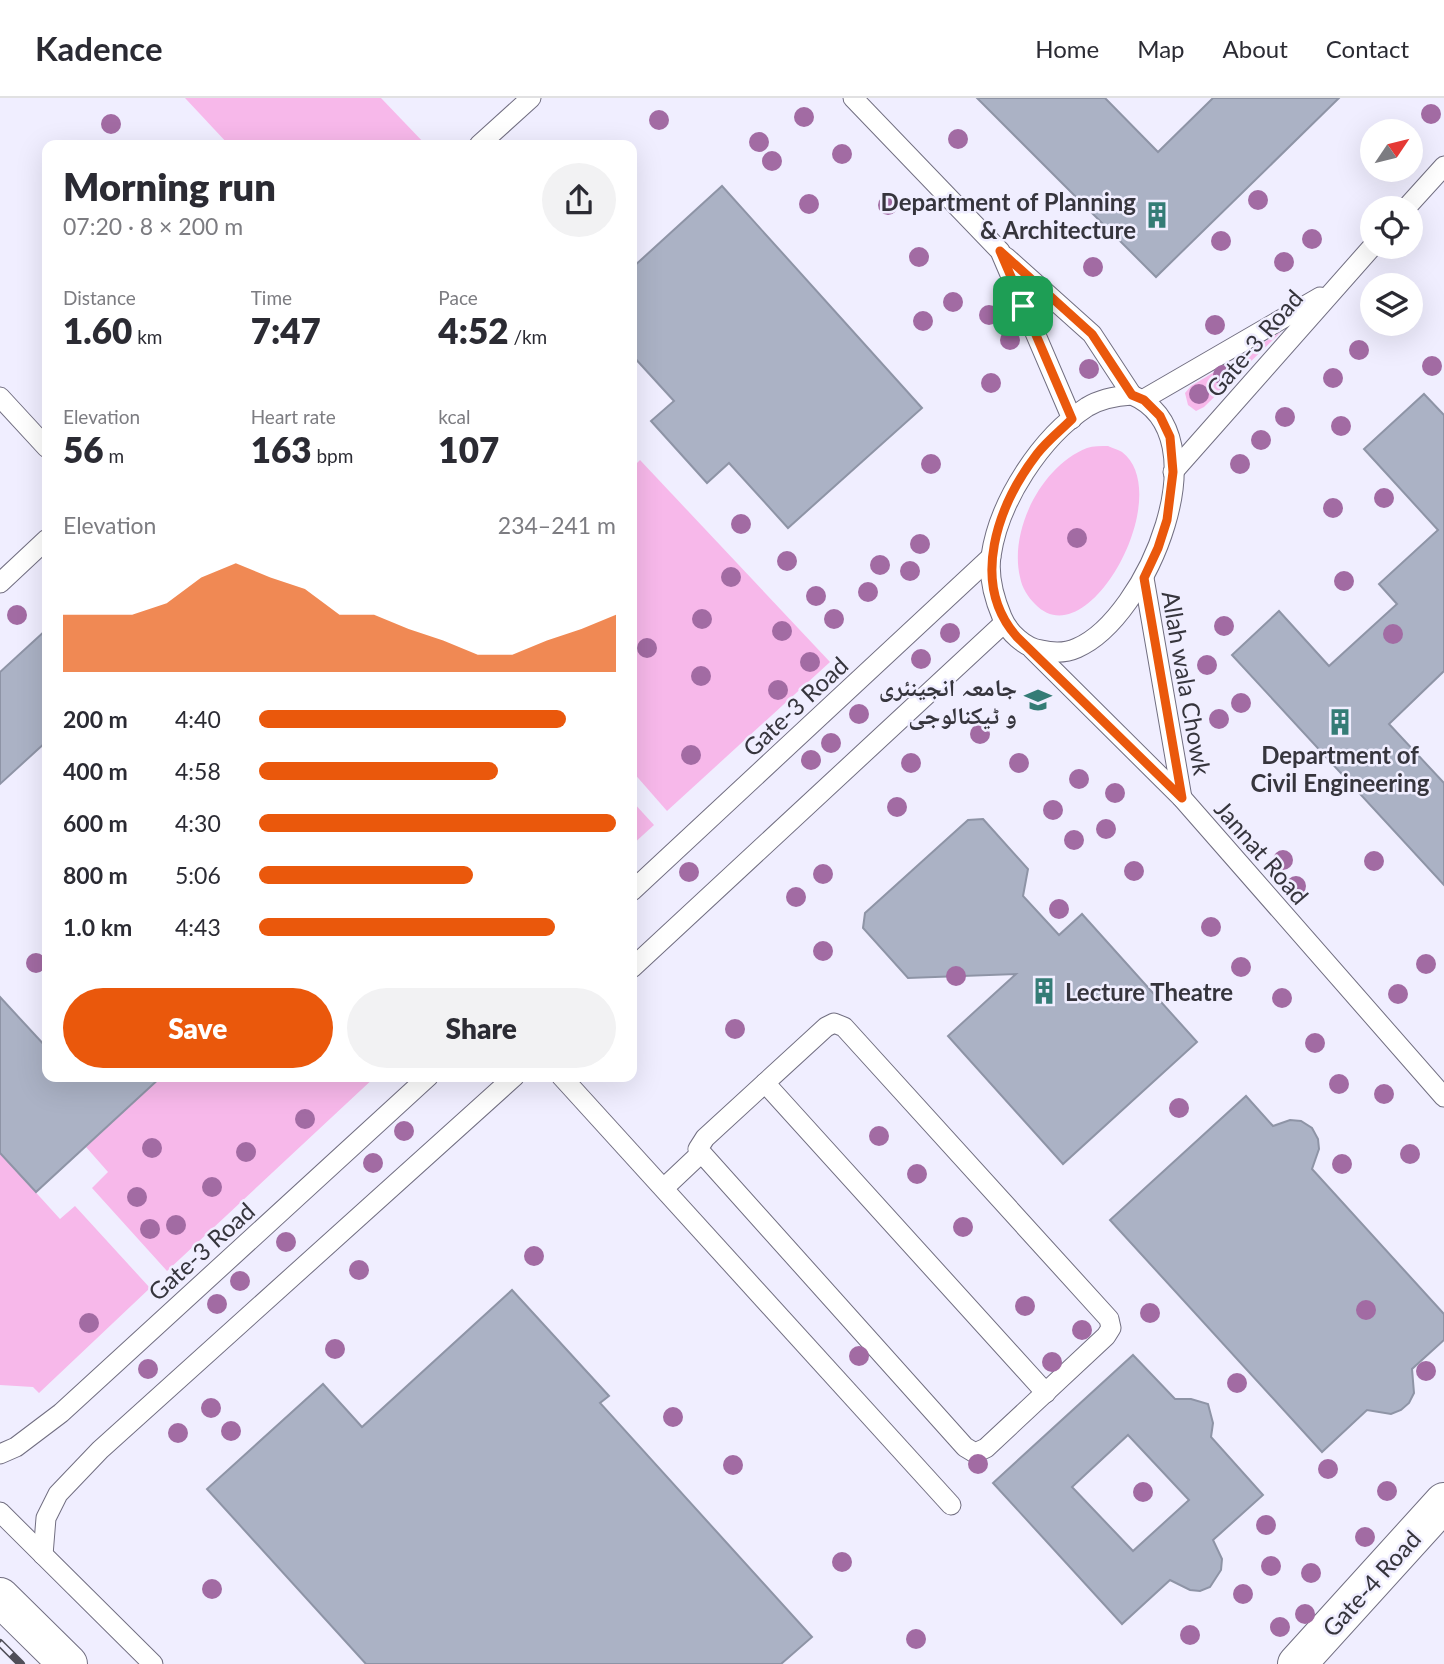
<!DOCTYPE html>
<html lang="en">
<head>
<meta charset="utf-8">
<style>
	:root { --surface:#fff; --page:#f2f2f3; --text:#2b2b33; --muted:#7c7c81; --line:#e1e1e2; --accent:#ea580c }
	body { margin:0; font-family:Lato,"Noto Naskh Arabic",sans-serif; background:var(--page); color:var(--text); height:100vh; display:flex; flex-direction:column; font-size:26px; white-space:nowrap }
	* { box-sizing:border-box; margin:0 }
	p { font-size:23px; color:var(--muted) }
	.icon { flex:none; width:38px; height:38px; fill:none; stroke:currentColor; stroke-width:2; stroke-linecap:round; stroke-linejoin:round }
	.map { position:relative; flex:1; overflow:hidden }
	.details { position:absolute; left:42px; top:42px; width:595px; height:942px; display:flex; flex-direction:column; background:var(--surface); border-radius:14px; box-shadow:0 7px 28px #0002 }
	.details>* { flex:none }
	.needle { width:46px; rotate:55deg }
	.fabs { position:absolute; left:1360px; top:21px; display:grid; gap:14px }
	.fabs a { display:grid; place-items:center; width:63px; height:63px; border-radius:50%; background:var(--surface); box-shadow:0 7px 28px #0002; font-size:35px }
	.pin { position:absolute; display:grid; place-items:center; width:60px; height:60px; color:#fff; margin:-30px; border-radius:14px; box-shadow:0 4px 10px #0006 }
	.round { display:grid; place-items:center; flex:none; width:74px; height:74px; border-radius:37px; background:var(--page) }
	.summary { display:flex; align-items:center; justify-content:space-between; height:119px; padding:0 21px }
	h1 { font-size:38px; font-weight:800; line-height:52px }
	.metrics { display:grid; grid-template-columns:repeat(3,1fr); gap:10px; height:119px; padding:7px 21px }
	.metrics div { display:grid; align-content:center }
	.metrics b { font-size:35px; font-weight:800 }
	.metrics small { font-size:19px; font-weight:400 }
	.metrics p { font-size:19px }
	.chart { height:196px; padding:14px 21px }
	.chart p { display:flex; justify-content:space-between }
	.chart svg { width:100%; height:126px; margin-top:7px; fill:var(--accent); opacity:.7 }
	.primary-button { display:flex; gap:14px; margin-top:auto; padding:14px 21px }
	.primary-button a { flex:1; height:80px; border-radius:42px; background:var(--accent); color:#fff; font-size:28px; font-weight:800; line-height:80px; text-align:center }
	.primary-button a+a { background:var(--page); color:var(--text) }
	ul { padding:0 21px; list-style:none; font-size:23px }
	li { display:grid; grid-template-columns:112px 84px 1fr; align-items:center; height:52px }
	li i { height:18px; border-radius:9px; background:var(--accent) }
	header { display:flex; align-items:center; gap:42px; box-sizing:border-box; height:98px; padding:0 35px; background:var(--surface); border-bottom:2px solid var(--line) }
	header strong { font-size:33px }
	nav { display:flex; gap:38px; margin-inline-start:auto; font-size:24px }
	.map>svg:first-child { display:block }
	.green { fill:#f7b8ea }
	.building { fill:#abb2c5; stroke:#8e94a6; stroke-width:2; fill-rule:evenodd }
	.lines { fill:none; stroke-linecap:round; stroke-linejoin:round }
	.service-casing { stroke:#716e81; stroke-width:21 }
	.minor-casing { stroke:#716e81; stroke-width:40 }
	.primary-casing { stroke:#716e81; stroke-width:40 }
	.service { stroke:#fff; stroke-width:19 }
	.minor { stroke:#fff; stroke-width:38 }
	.primary { stroke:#fff; stroke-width:38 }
	.rail-casing { stroke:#504f59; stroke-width:8 }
	.rail { stroke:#f0eeff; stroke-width:5; stroke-dasharray:16; stroke-linecap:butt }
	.tree { fill:#a26ba3 }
	.route-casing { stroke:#fff; stroke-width:14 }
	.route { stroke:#ea580c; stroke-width:9 }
	.labels { text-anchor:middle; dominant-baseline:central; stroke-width:5; stroke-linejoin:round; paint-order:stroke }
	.poi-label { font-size:24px; font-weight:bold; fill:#36353d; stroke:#f0eeff; text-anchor:end }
	.street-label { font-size:24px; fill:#36353d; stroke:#f0eeff }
</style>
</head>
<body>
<header>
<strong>Kadence</strong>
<nav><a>Home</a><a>Map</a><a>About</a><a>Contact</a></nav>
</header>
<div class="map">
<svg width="1444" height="1566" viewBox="0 0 1444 1566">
	<rect width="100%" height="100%" fill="#f0eeff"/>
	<!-- green -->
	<g class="green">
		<path d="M185,0H381L426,47H229Z"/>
		<path d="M1281,234L1204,309L1196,313L1188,307L1185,295L1191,288Z"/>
		<path d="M1108,348C1112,350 1119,352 1122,354C1177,396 1088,562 1035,506C1028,499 1022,490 1020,479C1009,433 1041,368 1087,350C1093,348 1101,348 1108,348Z"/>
		<path d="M640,362L830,564L667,713L632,673V370Z"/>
		<path d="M632,703L654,727L632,747Z"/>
		<path d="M162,978H376L167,1173L92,1090L108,1074L86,1049Z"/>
		<path d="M0,1055L60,1121L75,1108L150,1190L39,1295L33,1289L0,1287Z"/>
	</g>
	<!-- building -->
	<g class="building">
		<path d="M977,0H1105L1158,54L1213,0H1339L1156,179Z"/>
		<path d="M722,88L922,310L788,430L729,365L707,385L651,323L674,303L632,257V170Z"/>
		<path d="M1424,296L1444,317V573L1389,626L1444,685V787L1232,557L1279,513L1329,568L1397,506L1379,486L1438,432L1364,351Z"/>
		<path d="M47,531V643L0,686V574Z"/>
		<path d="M983,721L1028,771L1023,798L1059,837L1082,816L1197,944L1063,1066L948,938L1016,876L908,880L863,830L865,815L968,722Z"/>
		<path d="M0,899L47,950V978H162L36,1094L0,1055Z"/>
		<path d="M1246,998L1273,1028L1290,1022L1301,1023L1312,1030L1318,1041L1319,1051L1312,1071L1444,1216V1242L1412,1271L1414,1295L1409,1305L1401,1312L1391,1316L1367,1312L1322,1354L1110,1122Z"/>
		<path d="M512,1192L609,1298L600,1305L812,1539L781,1566H366L207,1391L323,1286L362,1329Z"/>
		<path d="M1133,1257L1175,1301H1191L1208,1306L1213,1325L1211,1339L1263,1397L1213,1442L1222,1461L1221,1472L1210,1489L1200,1493L1190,1492L1170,1482L1122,1526L993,1385ZM1128,1337L1189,1402L1133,1453L1072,1389Z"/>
	</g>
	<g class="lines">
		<defs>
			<g id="service">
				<path d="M853,0L1000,153L1072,321"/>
				<path d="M479,47L531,0"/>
				<path d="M1406,110L1444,68"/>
				<path d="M1006,159L1092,236L1132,297"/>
				<path d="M1132,297C1224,336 1147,520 1077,550C1066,555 1053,555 1041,552C1025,550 1008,534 1002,519C994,500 988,479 991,458C999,403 1041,339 1087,309C1100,301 1116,298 1132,297Z"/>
				<path d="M0,299L47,350"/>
				<path d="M1144,301L1320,199"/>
				<path d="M1173,374L1372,149"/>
				<path d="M1144,480L1182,700"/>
				<path d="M0,485L47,441"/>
				<path d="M1032,551L1182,700L1444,999"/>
				<path d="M632,793L991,459"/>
				<path d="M632,870L1004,525"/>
				<path d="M834,925L844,929L1109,1221L1111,1230L1106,1238L986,1350L975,1355L965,1349L698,1051L705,1040L826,929Z"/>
				<path d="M561,978L951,1407"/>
				<path d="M765,985L1046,1295"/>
				<path d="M664,1090L700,1056"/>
				<path d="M0,1356L16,1349L61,1315L429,978"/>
				<path d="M0,1414L153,1566"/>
				<path d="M43,1457L46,1420L58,1396L100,1352L515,978"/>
			</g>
			<path id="minor" d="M1297,1566L1444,1404"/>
			<path id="primary" d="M0,1499L68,1566"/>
		</defs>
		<!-- service casing -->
		<use href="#service" class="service-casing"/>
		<!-- minor casing -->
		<use href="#minor" class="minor-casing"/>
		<!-- primary casing -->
		<use href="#primary" class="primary-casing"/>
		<!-- service -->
		<use href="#service" class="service"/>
		<!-- minor -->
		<use href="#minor" class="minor"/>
		<!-- primary -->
		<use href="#primary" class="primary"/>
		<defs>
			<path id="rail" d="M0,1545L21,1566"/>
		</defs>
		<!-- rail casing -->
		<use href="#rail" class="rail-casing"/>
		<!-- rail -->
		<use href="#rail" class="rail"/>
	</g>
	<!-- trees -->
	<g class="tree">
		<circle cx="1431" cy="16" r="10"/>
		<circle cx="804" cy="19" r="10"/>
		<circle cx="659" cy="22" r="10"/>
		<circle cx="111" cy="26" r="10"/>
		<circle cx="958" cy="41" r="10"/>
		<circle cx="759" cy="44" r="10"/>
		<circle cx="842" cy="56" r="10"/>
		<circle cx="772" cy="63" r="10"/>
		<circle cx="1258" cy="102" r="10"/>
		<circle cx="809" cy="106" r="10"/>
		<circle cx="888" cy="107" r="10"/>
		<circle cx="1312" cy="141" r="10"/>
		<circle cx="1221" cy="143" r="10"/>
		<circle cx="919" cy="159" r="10"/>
		<circle cx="1284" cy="164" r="10"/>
		<circle cx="1093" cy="169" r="10"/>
		<circle cx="953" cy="204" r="10"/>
		<circle cx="989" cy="217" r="10"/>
		<circle cx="923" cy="223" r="10"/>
		<circle cx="1215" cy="227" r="10"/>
		<circle cx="1010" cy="242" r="10"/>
		<circle cx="1359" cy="252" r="10"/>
		<circle cx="1432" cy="268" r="10"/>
		<circle cx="1089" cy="271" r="10"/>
		<circle cx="1223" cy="277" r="10"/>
		<circle cx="1333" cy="280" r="10"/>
		<circle cx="991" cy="285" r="10"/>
		<circle cx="1199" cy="296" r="10"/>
		<circle cx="1285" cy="319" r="10"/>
		<circle cx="1341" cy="328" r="10"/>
		<circle cx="1261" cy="342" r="10"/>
		<circle cx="931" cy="366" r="10"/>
		<circle cx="1240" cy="366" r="10"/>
		<circle cx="1384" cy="400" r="10"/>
		<circle cx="1333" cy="410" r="10"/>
		<circle cx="741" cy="426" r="10"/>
		<circle cx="1077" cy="440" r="10"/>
		<circle cx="920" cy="446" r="10"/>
		<circle cx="787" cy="463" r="10"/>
		<circle cx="880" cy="467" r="10"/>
		<circle cx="910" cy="473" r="10"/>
		<circle cx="731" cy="479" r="10"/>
		<circle cx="1344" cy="483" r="10"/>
		<circle cx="868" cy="494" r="10"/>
		<circle cx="816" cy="498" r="10"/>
		<circle cx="17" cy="517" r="10"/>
		<circle cx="702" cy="521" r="10"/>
		<circle cx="834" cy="521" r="10"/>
		<circle cx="1224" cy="528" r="10"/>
		<circle cx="782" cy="533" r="10"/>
		<circle cx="950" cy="535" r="10"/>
		<circle cx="1393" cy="536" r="10"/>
		<circle cx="647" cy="550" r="10"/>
		<circle cx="921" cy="561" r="10"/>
		<circle cx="810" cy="564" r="10"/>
		<circle cx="1207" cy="567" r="10"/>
		<circle cx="701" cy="578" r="10"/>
		<circle cx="778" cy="592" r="10"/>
		<circle cx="1241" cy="605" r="10"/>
		<circle cx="859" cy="616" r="10"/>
		<circle cx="1219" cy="621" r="10"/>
		<circle cx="980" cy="636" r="10"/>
		<circle cx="831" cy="645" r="10"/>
		<circle cx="691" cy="657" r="10"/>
		<circle cx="811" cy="662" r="10"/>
		<circle cx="911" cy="665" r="10"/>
		<circle cx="1019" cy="665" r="10"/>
		<circle cx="1079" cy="681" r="10"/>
		<circle cx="1115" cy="695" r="10"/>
		<circle cx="897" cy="709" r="10"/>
		<circle cx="1053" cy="712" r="10"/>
		<circle cx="1106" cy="731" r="10"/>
		<circle cx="1074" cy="742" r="10"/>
		<circle cx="1283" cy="762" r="10"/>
		<circle cx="1374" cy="763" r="10"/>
		<circle cx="1134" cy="773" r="10"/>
		<circle cx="689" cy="774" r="10"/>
		<circle cx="823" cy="776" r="10"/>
		<circle cx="1296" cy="788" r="10"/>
		<circle cx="796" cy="799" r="10"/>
		<circle cx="1059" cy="811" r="10"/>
		<circle cx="1211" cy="829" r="10"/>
		<circle cx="823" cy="853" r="10"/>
		<circle cx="36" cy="865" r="10"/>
		<circle cx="1426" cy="866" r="10"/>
		<circle cx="1241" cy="869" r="10"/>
		<circle cx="956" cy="878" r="10"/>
		<circle cx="1398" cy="896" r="10"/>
		<circle cx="1282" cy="900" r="10"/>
		<circle cx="735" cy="931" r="10"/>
		<circle cx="1315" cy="945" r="10"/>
		<circle cx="1339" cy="986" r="10"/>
		<circle cx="1384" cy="996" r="10"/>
		<circle cx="1179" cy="1010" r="10"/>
		<circle cx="305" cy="1021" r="10"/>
		<circle cx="404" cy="1033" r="10"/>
		<circle cx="879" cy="1038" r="10"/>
		<circle cx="152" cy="1050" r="10"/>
		<circle cx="246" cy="1054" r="10"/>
		<circle cx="1410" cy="1056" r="10"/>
		<circle cx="373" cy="1065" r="10"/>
		<circle cx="1342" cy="1066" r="10"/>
		<circle cx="917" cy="1076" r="10"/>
		<circle cx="212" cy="1089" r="10"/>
		<circle cx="137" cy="1099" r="10"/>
		<circle cx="176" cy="1127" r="10"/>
		<circle cx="963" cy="1129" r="10"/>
		<circle cx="150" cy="1131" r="10"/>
		<circle cx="286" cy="1144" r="10"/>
		<circle cx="534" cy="1158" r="10"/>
		<circle cx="359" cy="1172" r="10"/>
		<circle cx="240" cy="1183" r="10"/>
		<circle cx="217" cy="1206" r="10"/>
		<circle cx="1025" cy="1208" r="10"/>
		<circle cx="1366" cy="1212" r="10"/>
		<circle cx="1150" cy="1215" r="10"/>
		<circle cx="89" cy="1225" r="10"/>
		<circle cx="1082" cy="1232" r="10"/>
		<circle cx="335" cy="1251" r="10"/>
		<circle cx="859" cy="1258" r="10"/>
		<circle cx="1052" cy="1264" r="10"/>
		<circle cx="148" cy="1271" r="10"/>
		<circle cx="1426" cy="1273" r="10"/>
		<circle cx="1237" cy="1285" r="10"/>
		<circle cx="211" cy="1310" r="10"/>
		<circle cx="673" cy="1319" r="10"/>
		<circle cx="231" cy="1333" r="10"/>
		<circle cx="178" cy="1335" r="10"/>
		<circle cx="978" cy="1366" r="10"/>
		<circle cx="733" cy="1367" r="10"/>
		<circle cx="1328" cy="1371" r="10"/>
		<circle cx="1387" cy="1393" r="10"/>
		<circle cx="1143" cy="1394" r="10"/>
		<circle cx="1266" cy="1427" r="10"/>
		<circle cx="1365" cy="1439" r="10"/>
		<circle cx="842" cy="1464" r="10"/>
		<circle cx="1271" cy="1468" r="10"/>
		<circle cx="1311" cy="1475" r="10"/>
		<circle cx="212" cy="1491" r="10"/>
		<circle cx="1243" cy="1496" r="10"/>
		<circle cx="1305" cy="1516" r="10"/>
		<circle cx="1280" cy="1529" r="10"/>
		<circle cx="1190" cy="1537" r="10"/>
		<circle cx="916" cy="1541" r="10"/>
	</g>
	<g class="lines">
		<defs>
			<path id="route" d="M1000,153L1092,236L1132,297L1144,302L1160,318L1170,339L1173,374L1167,422L1158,450L1144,480L1182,700L1017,539C969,485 998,407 1037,356C1047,343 1060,333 1072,321Z"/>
		</defs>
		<!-- route casing -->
		<use href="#route" class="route-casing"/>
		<!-- route -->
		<use href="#route" class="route"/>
	</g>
	<!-- icons -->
	<defs>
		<symbol id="building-bare" viewBox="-9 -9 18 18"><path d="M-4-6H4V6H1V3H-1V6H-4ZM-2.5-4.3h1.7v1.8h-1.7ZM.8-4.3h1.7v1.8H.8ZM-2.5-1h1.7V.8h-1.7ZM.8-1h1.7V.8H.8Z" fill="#347c76" stroke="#f0eeff" stroke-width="2.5" paint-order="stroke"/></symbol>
		<symbol id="university-bare" viewBox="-9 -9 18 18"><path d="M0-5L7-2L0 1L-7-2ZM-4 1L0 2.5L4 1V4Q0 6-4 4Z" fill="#347c76" stroke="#f0eeff" stroke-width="2.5" paint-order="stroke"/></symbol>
	</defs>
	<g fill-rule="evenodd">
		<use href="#building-bare" x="1138" y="98" width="38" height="38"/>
		<use href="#university-bare" x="1019" y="583" width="38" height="38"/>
		<use href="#building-bare" x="1321" y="605" width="38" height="38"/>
		<use href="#building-bare" x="1025" y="874" width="38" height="38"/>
	</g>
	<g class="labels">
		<!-- poi labels -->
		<g class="poi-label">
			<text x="1136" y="103">Department of Planning<tspan x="1136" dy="28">&amp; Architecture</tspan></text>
			<text x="1017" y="588">جامعہ انجینئری<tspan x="1017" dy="28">و ٹیکنالوجی</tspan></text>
			<text x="1340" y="656" text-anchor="middle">Department of<tspan x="1340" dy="28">Civil Engineering</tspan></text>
			<text x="1065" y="893" text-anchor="start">Lecture Theatre</text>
		</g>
		<!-- street labels -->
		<g class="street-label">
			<text transform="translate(1254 245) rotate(-49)">Gate-3 Road</text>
			<text transform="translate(1187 585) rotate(80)">Allah wala Chowk</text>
			<text transform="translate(795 608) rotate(-43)">Gate-3 Road</text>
			<text transform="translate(1262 754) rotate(49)">Jannat Road</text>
			<text transform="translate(201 1153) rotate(-42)">Gate-3 Road</text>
			<text transform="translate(1371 1485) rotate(-48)">Gate-4 Road</text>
		</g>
	</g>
</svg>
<div class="fabs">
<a><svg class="needle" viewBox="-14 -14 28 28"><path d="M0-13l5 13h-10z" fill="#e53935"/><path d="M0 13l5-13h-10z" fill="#7c7c81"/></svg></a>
<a><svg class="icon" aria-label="locate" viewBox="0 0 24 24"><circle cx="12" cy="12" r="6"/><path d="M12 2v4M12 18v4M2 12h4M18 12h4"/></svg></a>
<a><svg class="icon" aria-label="layers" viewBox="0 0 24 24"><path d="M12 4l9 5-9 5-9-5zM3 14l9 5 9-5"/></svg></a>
</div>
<div class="pin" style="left:1023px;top:208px;background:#1e9e55"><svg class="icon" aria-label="arrive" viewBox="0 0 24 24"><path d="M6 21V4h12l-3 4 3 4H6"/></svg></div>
<section class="details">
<div class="summary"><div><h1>Morning run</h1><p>07:20 · 8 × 200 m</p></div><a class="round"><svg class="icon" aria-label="share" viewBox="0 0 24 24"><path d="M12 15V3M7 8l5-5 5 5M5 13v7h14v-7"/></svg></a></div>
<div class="metrics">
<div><p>Distance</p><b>1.60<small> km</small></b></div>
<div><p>Time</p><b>7:47</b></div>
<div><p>Pace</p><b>4:52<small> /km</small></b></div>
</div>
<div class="metrics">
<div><p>Elevation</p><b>56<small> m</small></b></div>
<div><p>Heart rate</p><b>163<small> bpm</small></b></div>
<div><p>kcal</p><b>107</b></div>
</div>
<div class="chart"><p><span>Elevation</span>234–241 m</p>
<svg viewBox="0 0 160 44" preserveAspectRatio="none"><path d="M0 44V24L10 24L20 24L30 20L40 11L50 6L60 11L70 15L80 24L90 24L100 29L110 33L120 38L130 38L140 33L150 29L160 24V44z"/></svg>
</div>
<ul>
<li><b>200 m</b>4:40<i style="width:86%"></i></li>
<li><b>400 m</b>4:58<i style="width:67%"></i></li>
<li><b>600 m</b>4:30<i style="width:100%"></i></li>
<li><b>800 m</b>5:06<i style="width:60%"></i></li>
<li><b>1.0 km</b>4:43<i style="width:83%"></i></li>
</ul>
<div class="primary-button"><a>Save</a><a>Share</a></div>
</section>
</div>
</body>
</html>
